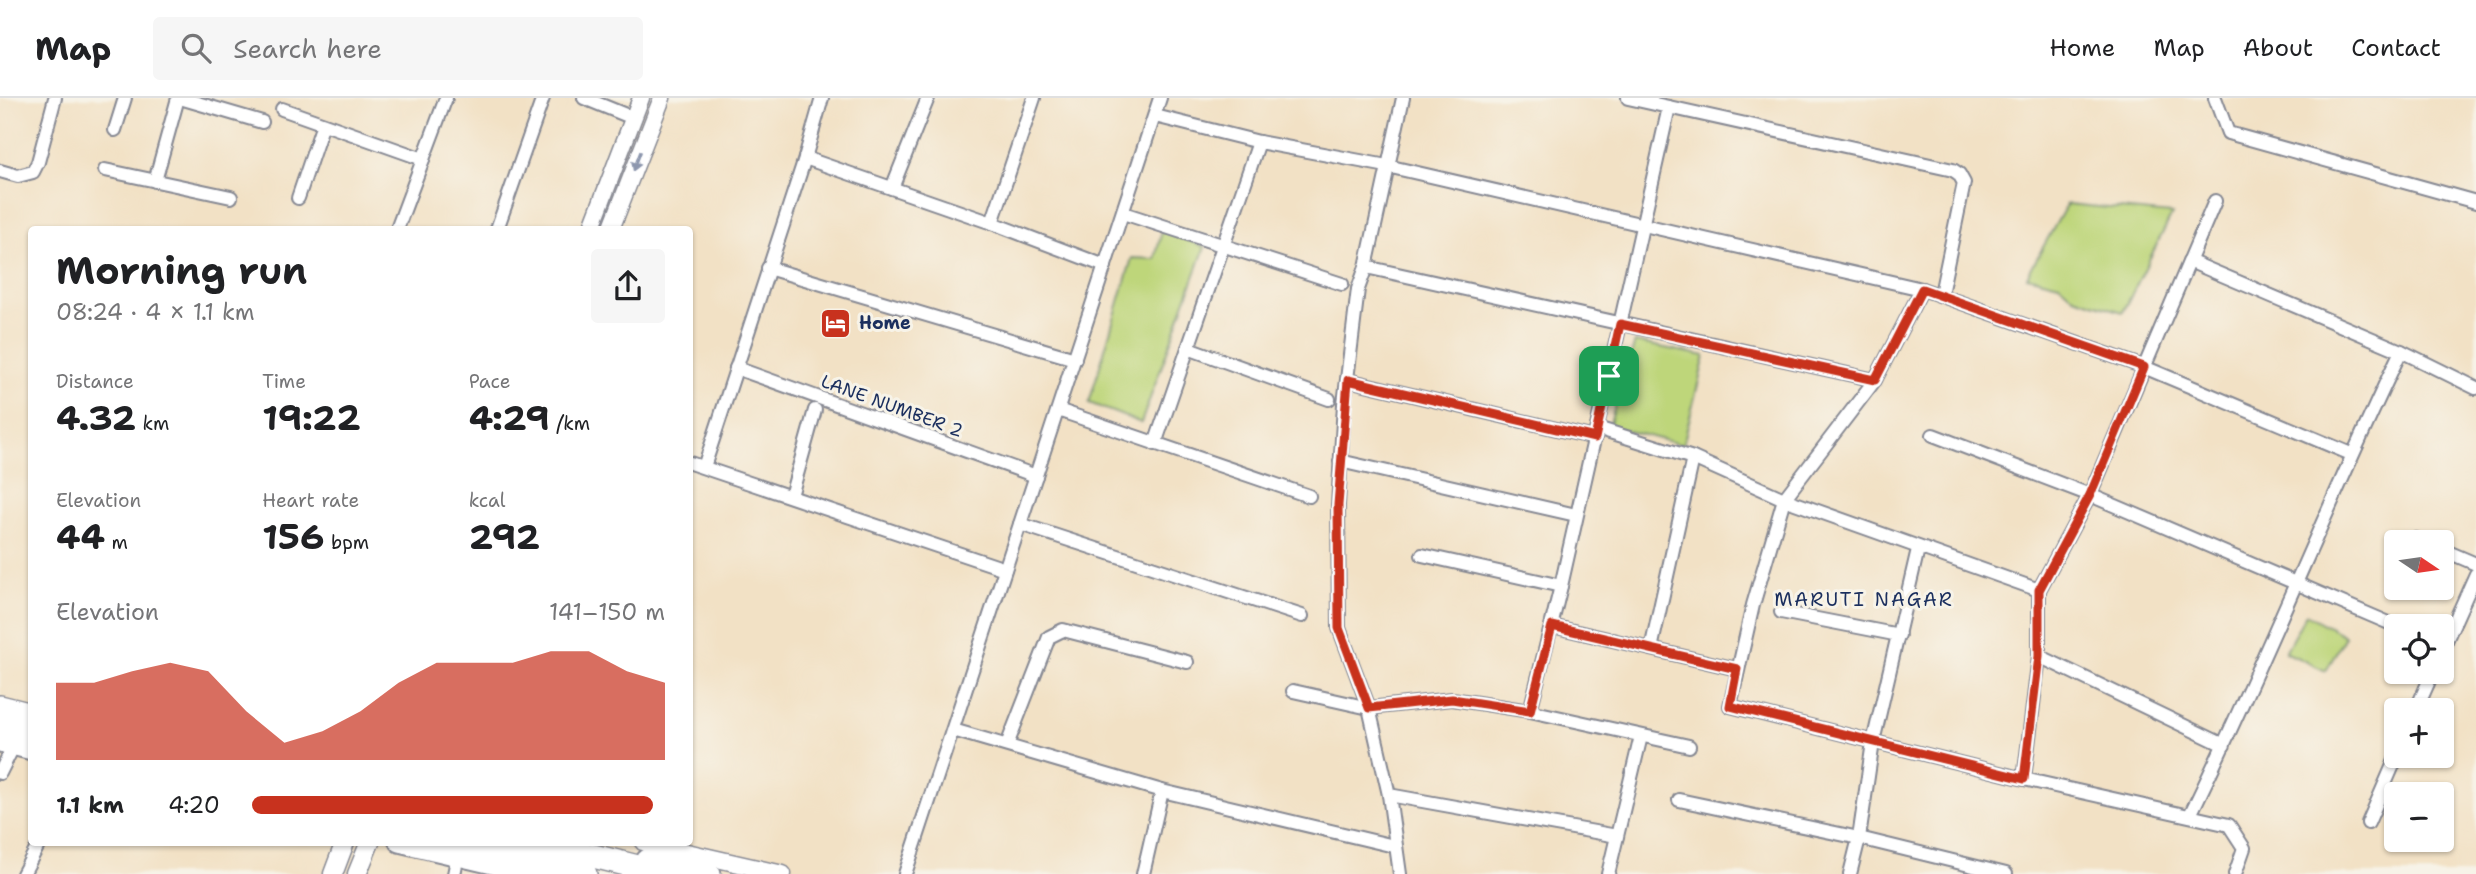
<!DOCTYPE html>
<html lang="en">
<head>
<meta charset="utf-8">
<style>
	:root { --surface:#fff; --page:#f6f6f6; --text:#202124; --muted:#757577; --line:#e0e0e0; --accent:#c8321e }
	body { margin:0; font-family:"Shantell Sans",sans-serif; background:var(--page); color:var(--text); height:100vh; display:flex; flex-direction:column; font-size:26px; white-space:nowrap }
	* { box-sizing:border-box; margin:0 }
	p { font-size:23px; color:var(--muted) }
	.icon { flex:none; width:38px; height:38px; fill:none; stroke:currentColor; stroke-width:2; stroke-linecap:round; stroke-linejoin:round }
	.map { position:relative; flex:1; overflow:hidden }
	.details { position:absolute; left:28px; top:128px; width:665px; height:620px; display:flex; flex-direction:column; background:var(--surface); border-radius:7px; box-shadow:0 2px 5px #0004 }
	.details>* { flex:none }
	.needle { width:46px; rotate:103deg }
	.controls { position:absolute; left:2384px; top:432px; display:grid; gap:14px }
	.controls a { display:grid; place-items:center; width:70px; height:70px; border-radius:7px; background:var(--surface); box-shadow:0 2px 5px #0004; font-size:35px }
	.pin { position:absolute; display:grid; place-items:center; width:60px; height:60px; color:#fff; margin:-30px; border-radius:14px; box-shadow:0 4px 10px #0006 }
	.round { display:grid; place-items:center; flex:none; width:74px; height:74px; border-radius:7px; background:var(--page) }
	.overview { display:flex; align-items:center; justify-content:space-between; height:119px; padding:0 28px }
	h1 { font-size:38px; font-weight:700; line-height:52px }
	.metrics { display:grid; grid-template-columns:repeat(3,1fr); gap:10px; height:119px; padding:7px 28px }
	.metrics div { display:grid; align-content:center }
	.metrics b { font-size:35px; font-weight:700 }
	.metrics small { font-size:19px; font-weight:400 }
	.metrics p { font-size:19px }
	.chart { height:196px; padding:14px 28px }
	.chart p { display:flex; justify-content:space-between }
	.chart svg { width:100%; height:126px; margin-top:7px; fill:var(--accent); opacity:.7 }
	ul { padding:0 28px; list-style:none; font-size:23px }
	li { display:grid; grid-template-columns:112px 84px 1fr; align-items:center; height:52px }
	li i { height:18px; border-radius:9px; background:var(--accent) }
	header { display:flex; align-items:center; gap:42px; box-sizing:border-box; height:98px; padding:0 35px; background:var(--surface); border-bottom:2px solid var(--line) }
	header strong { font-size:33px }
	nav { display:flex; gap:38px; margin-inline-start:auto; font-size:24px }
	.search { width:490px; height:63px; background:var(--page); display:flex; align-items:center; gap:18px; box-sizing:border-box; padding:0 24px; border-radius:7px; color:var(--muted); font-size:26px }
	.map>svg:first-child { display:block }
	.green { fill:#bed67a; stroke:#6c826c; stroke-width:2 }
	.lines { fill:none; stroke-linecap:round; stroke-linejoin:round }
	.minor-casing { stroke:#868892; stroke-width:16 }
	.tertiary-casing { stroke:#868892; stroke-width:19 }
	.secondary-casing { stroke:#868892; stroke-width:21 }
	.primary-casing { stroke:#868892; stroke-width:23 }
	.motorway-casing { stroke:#868892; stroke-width:26 }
	.minor { stroke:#fff; stroke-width:12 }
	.tertiary { stroke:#fff; stroke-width:16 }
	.secondary { stroke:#fff; stroke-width:18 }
	.primary { stroke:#fff; stroke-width:19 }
	.motorway { stroke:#fff; stroke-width:23 }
	.oneway { fill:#8d97ae }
	.route-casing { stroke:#fff; stroke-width:14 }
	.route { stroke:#c8321e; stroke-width:9 }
	.labels { text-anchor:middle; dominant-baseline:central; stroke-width:6; stroke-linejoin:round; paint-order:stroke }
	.poi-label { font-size:18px; font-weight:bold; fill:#1b2f5e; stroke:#f7f3e8; text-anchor:start }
	.street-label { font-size:18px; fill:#1b2f5e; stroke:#f7f3e8 }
	.neighbourhood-label { font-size:19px; letter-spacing:2px; fill:#1b2f5e; stroke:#f7f3e8 }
</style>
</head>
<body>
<header>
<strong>Map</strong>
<div class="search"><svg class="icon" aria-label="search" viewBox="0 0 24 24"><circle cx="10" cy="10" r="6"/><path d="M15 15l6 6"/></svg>Search here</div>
<nav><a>Home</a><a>Map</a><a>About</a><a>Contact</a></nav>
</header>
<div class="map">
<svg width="2476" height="776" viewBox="0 0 2476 776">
	<rect width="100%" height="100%" fill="#f7f3e8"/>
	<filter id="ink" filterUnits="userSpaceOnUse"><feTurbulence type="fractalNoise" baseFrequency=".0143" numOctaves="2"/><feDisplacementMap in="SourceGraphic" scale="14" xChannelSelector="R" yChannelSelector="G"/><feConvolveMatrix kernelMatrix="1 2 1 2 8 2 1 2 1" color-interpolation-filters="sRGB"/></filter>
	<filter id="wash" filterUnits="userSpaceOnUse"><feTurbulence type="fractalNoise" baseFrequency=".00686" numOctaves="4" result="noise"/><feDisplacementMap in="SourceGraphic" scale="28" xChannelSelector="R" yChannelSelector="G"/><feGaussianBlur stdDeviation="1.57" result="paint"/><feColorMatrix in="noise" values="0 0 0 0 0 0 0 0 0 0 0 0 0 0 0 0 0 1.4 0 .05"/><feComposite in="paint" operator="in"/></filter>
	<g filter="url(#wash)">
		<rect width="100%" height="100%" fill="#f2e1c5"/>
		<!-- green -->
		<g class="green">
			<path d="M2067,106L2172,116L2123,214L2074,199L2059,186L2027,178Z"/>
			<path d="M1162,132L1205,149L1141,325L1089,305L1132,160L1155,161Z"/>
			<path d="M1635,244L1705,258L1683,347L1609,328Z"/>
			<path d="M2306,516L2345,538L2326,573L2285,554Z"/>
		</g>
	</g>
	<g filter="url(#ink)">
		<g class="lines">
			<defs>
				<g id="minor">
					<path d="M180,0L262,24"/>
					<path d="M584,0L633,20"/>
					<path d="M1628,0L1953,72L1959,76L1964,85L1941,196"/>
					<path d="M2215,0L2228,35L2476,104"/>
					<path d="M282,11L423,61"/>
					<path d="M1155,18L1259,44L1387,68L1922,191L2144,269L2351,356"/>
					<path d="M115,32L125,0"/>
					<path d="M805,60L992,125L1105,168"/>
					<path d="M105,72L231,99"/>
					<path d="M0,73L18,78L33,74L38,64L55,0"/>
					<path d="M155,83L178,0"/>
					<path d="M892,90L928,0"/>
					<path d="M298,100L323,26"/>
					<path d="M1123,115L1342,186"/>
					<path d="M992,125L1034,0"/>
					<path d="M397,131L446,0"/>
					<path d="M497,131L543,0"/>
					<path d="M2189,163L2401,253L2476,290"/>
					<path d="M1366,169L1875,282"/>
					<path d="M768,170L1075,261"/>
					<path d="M1922,191L1875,282L1784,401L1753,507L1730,608L2024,681L2229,727L2244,750L2235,776"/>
					<path d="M1188,250L1329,301"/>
					<path d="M736,270L1036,378"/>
					<path d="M1348,282L1595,340"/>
					<path d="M1058,312L1309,398"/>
					<path d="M1597,330L1693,360L1784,401L2039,492"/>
					<path d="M1933,337L2090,397L2396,528"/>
					<path d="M1155,346L1259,44"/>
					<path d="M1340,363L1576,417"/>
					<path d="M690,365L1005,471"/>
					<path d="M704,369L805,60L822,0"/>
					<path d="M791,398L815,312"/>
					<path d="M1020,426L1302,518"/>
					<path d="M2416,441L2425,444"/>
					<path d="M2441,451L2476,466"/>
					<path d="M1422,457L1561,488"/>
					<path d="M1781,514L1899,537"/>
					<path d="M1552,528L1737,571"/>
					<path d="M1651,551L1693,360"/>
					<path d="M2441,554L2476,476"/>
					<path d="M2039,558L2224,647"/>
					<path d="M1293,593L1369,610L1452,601L1530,613L1689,648"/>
					<path d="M2416,612L2433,574"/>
					<path d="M1530,613L1561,488L1669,9"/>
					<path d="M953,632L1162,693L1394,748"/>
					<path d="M1007,647L1049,539L1063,532L1187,564"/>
					<path d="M0,675L14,647"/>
					<path d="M2024,681L2039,558V492L2090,397L2215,103"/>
					<path d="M1389,697L1617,738"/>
					<path d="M1679,702L1859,740L2006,776"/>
					<path d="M2190,717C2265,565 2327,406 2401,253"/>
					<path d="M2368,725L2397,658"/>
					<path d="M23,776L40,744"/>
					<path d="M454,776L458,757"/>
					<path d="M905,776L1160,0"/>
					<path d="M1143,776L1162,693"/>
					<path d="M1400,776L1389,697L1369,610L1339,530L1338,407L1344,306L1358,191L1366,169L1403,0"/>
					<path d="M1608,776L1641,638"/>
					<path d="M1850,776L1859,740L1873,644L1918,451"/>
				</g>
				<g id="tertiary">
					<path d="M591,131L641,0"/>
					<path d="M611,131L662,0"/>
					<path d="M643,744L783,776"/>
				</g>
				<g id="secondary">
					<path d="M333,776L345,744"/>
					<path d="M357,776L370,744"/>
				</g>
				<g id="primary">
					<path d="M0,644L32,652"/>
					<path d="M399,744L535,776"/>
					<path d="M647,761L711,776"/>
				</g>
				<g id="motorway">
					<path d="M0,609L32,617"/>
					<path d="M0,630L32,638"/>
					<path d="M455,744L585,776"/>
					<path d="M537,744L666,776"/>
				</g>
			</defs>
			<!-- minor casing -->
			<use href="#minor" class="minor-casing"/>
			<!-- tertiary casing -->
			<use href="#tertiary" class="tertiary-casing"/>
			<!-- secondary casing -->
			<use href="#secondary" class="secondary-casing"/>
			<!-- primary casing -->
			<use href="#primary" class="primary-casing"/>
			<!-- motorway casing -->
			<use href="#motorway" class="motorway-casing"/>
			<!-- minor -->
			<use href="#minor" class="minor"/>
			<!-- tertiary -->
			<use href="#tertiary" class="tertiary"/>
			<!-- secondary -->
			<use href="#secondary" class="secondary"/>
			<!-- primary -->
			<use href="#primary" class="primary"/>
			<!-- motorway -->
			<use href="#motorway" class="motorway"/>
		</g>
		<!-- one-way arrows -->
		<defs><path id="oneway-solid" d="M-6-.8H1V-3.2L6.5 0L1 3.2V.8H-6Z" transform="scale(1.75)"/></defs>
		<use class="oneway" href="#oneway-solid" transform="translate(637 63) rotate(111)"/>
	</g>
	<g class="lines" filter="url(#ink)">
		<defs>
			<path id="route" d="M1922,191L2144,269L2090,397L2039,492V558L2024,681L1730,608L1737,571L1552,528L1530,613L1452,601L1369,610L1339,530L1338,407L1348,282L1595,340L1620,226L1875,282Z"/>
		</defs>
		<!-- route casing -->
		<use href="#route" class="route-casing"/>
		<!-- route -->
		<use href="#route" class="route"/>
	</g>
	<!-- icons -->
	<defs>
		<symbol id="hotel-square" viewBox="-11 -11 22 22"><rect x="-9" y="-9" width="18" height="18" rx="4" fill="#c8321e" stroke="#f7f3e8"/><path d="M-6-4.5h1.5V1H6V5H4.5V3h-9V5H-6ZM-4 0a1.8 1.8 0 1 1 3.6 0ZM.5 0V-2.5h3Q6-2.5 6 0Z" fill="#fff"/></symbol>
	</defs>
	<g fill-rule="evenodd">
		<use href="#hotel-square" x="818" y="208" width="35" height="35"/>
	</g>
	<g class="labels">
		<!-- poi labels -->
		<g class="poi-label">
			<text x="859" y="225">Home</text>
		</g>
		<!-- street labels -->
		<g class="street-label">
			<text transform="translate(892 308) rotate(20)">LANE NUMBER 2</text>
		</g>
		<!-- neighbourhood labels -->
		<g class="neighbourhood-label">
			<text x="1864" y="501">MARUTI NAGAR</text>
		</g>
	</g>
</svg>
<div class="controls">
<a><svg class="needle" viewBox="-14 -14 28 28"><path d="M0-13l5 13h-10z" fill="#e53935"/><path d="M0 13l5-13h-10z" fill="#757577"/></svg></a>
<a><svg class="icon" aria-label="locate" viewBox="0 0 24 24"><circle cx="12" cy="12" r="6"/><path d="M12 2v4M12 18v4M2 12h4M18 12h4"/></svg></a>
<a>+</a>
<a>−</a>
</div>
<div class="pin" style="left:1609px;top:278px;background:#1e9e55"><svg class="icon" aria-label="arrive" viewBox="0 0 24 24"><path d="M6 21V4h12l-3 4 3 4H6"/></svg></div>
<section class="details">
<div class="overview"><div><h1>Morning run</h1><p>08:24 · 4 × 1.1 km</p></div><a class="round"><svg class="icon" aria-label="share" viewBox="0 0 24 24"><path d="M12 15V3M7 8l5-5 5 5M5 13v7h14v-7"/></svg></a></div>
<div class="metrics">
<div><p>Distance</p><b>4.32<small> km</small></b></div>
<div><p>Time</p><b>19:22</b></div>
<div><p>Pace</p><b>4:29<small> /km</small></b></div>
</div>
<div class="metrics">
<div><p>Elevation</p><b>44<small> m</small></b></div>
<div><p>Heart rate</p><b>156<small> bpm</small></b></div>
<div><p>kcal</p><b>292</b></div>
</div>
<div class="chart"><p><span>Elevation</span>141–150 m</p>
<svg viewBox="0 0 160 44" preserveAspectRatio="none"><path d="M0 44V17L10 17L20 13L30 10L40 13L50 27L60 38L70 34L80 27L90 17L100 10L110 10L120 10L130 6L140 6L150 13L160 17V44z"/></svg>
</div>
<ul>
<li><b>1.1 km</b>4:20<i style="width:97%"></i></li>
</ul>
</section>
</div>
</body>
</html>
